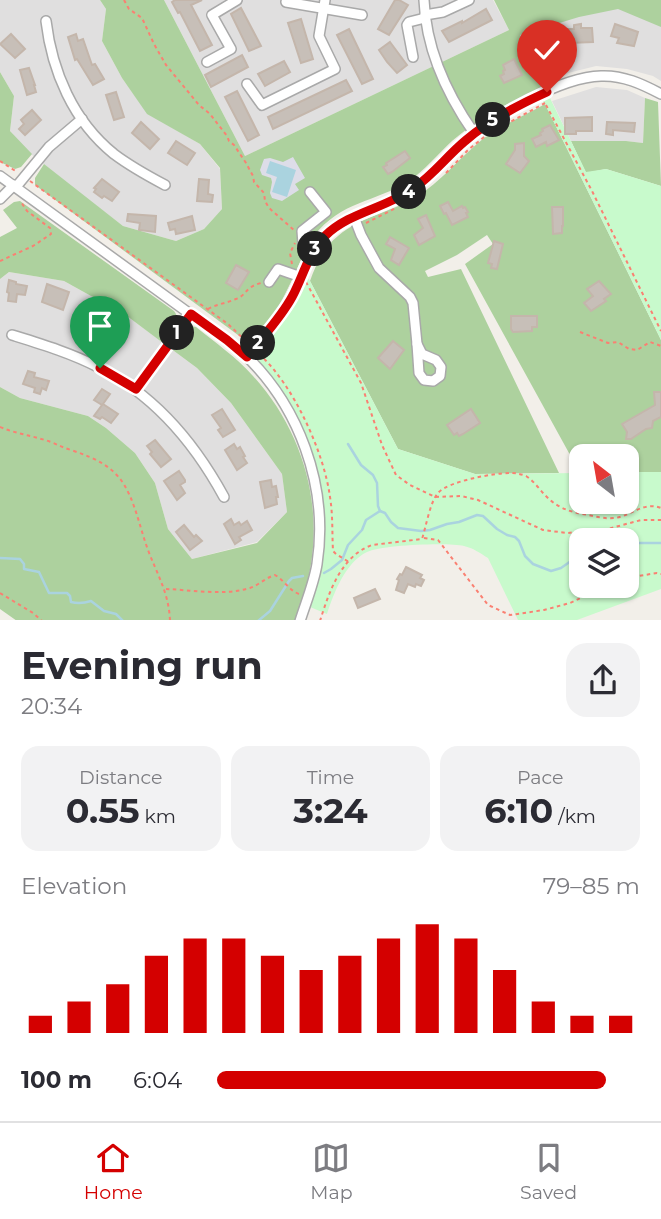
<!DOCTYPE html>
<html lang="en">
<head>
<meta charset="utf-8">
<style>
	:root { --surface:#fff; --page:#f2f2f3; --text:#2b2b33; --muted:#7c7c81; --line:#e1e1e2; --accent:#d40000 }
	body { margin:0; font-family:Montserrat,sans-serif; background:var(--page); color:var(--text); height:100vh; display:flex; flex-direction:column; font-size:26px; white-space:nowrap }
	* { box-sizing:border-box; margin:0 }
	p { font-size:23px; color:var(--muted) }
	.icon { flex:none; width:38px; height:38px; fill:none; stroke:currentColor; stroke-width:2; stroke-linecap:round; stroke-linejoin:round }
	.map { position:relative; height:620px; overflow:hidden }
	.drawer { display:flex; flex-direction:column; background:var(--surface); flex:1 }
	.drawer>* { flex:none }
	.needle { width:46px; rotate:329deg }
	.controls { position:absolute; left:569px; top:444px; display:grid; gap:14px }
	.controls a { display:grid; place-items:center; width:70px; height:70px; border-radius:14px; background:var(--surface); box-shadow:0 2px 5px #0004; font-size:35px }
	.pin { position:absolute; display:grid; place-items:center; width:60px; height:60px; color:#fff; margin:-72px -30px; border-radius:50% 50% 50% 0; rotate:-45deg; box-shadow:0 0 7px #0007 }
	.pin .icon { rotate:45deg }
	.km { position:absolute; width:35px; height:35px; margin:-18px; border-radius:50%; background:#222; color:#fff; font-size:19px; line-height:35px; text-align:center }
	.round { display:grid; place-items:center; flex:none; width:74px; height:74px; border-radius:21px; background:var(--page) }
	.summary { display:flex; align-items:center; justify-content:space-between; height:119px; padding:0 21px }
	h1 { font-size:38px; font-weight:700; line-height:52px }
	.figures { display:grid; grid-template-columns:repeat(3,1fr); gap:10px; height:119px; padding:7px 21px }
	.figures div { display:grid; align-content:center; border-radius:18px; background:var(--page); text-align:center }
	.figures b { font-size:35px; font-weight:700 }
	.figures small { font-size:19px; font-weight:400 }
	.figures p { font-size:19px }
	.chart { height:196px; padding:14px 21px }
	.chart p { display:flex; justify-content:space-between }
	.chart svg { width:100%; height:126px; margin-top:7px; stroke:var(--accent); stroke-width:6 }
	ul { padding:0 21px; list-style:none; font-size:23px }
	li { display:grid; grid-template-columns:112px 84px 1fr; align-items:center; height:52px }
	li i { height:18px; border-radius:9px; background:var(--accent) }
	.tab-bar { display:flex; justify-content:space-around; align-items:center; height:98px; border-top:2px solid var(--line); background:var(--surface); font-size:19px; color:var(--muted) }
	.tab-bar a { display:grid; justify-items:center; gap:4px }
	.tab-bar .on { color:var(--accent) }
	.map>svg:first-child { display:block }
	.residential { fill:#e0dfdf }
	.forest { fill:#add19e }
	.park { fill:#c8facc; fill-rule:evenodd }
	.plaza { fill:#dddde8 }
	.water { fill:#aad3df }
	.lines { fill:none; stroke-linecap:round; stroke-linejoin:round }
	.stream { stroke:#aad3df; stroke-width:2.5 }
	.building { fill:#c7bfb8; stroke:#c4b6ab; stroke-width:2 }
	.minor-casing { stroke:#a9a9a9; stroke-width:12 }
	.path { stroke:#fa8072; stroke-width:2; stroke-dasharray:3.5 3.5; stroke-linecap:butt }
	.minor { stroke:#fff; stroke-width:9 }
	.route-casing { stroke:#fff; stroke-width:14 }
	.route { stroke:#d40000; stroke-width:9 }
</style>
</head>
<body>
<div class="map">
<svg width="661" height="621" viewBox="0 0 661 621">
	<rect width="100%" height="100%" fill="#f2efe9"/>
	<!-- residential -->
	<g class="residential">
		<path d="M0,0H100L106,9L102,41L122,78L147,113L200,144L220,169L222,209L204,229L176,241L123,226L72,187L26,150L10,131L14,96L0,72Z"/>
		<path d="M164,0H493L509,30L245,156Z"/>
		<path d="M624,0L661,17V81L653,76L627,69L596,66L568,73L544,86L510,15Z"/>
		<path d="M596,87L627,90L645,98L643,143L626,141H571L552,101Z"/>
		<path d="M9,272L64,281L127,316L197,368L231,403L282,474L287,512L257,542L192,559L168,529L155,483L135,453L106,428L88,416L20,398L0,387V279Z"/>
	</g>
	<!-- forest -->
	<g class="forest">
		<path d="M100,0H164L245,156L509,30L494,0H661V27L618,9L579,17L520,35L544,86C512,101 480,117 452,141C438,154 425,170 409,181C374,203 342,200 313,237C299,256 272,345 242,338L35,185V178L44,164L123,226L176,241L204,229L222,209L220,168L200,144L147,114L122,78L102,41L106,9Z"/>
		<path d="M0,72L14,96L10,131L32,154L21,167L15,169L0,162Z"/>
		<path d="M645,98L658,102L661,186L606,169L586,173L571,141H626L643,143Z"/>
		<path d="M545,104L661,340V472H627L626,457H581V473H580L465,264L493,244L487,235L457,255L425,271L428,277L461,269L559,473L475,474L398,449L310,281C316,264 324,247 338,236C360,217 390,212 415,198C441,182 460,157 484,138C503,125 525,115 545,104Z"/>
		<path d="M20,201L174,311C183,322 170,333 163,343L127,316L64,281L9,272L0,279V237L17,228L3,210L14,202Z"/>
		<path d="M191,326L196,327C216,343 236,357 253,376C299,426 322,496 311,564C308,583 302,602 296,620L17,621L0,609V387L20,398L88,416L106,428L135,453L155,483L168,529L192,559L257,543L287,512L282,474L231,403L197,368L170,348L187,327Z"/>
	</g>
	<!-- park -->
	<g class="park">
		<path d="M547,92L586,172L606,169L661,186V340L545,104L538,96Z"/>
		<path d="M303,272L310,281L398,449L475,474L581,473V502H626L627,472H661V589L577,620H518L488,558C480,553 473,548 464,546C448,542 381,545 367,552C346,562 334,592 327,614L310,607L318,500L293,420L247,357ZM581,541H626V586H581Z"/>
	</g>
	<!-- plaza -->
	<path class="plaza" d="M293,157L305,178L295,184L299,190L282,201L272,198L270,193L272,182L271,178L262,175L260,170L264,159L270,158L283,162Z"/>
	<!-- water -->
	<path class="water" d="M270,161L296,170L287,197L272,192L277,177L266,173Z"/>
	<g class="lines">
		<!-- stream -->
		<g class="stream">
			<path d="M348,444L361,465L373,475L377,483L378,506L380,511"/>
			<path d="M380,511L385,513L391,522L398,528L421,531L430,530L447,524L459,522L477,515L483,516L497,529L507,535L515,537L519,541L525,556L533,564L551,571L561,568L571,561L581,550"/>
			<path d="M590,541L603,537L619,541"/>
			<path d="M626,543H661"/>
			<path d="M0,558L20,559L24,564V569L39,572L49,593H67L70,596L71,602C78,604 85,603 91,601L104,611L116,614L123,621"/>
			<path d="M324,573L331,569L342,560L348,545L362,530L366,520L380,511"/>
			<path d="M258,621L270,611L289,581L292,578L303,576"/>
		</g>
	</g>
	<!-- building -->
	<g class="building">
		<path d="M175,0H202L191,5L212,45L200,51L180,12L178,13L172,2Z"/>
		<path d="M395,0H399L408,5L389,35L378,29Z"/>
		<path d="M241,8L261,46L249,51L231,14Z"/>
		<path d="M486,9L492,20L449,42L442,31L462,21V23Z"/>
		<path d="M301,19L313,59L301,63L288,23Z"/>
		<path d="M581,24V28H592L593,42L568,43L567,29H574V25Z"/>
		<path d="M615,24L638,32L634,46L617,43L619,38L611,36Z"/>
		<path d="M349,29L373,79L362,84L337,35Z"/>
		<path d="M536,30L550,34L547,54H545L544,61L534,59L536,52L532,51Z"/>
		<path d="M11,34L25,49L15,58L0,44Z"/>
		<path d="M76,34L78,41L83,39L92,65L95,64L104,79L93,85L77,59L75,60L68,37Z"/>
		<path d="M390,42L407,65L397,73L387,62L379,50Z"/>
		<path d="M242,55L248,67L211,87L205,75Z"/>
		<path d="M514,59L522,75L504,83L500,76L504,74L503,71L505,70L503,65Z"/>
		<path d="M284,61L290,72L265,86L258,74Z"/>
		<path d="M29,68L35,85H34L36,92L27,95L20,70Z"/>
		<path d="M346,80L352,91L273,129L268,117Z"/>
		<path d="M237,91L259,135L248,141L225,97Z"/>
		<path d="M116,92L124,117L114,120L106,95Z"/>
		<path d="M32,110L41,120L25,135L19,129L24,124L21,120Z"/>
		<path d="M592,117V131H576V134H565V118Z"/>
		<path d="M141,122L159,139L150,149L132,133Z"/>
		<path d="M607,122L635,123L634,132L613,130V135L606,134Z"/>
		<path d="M550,125L559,140L547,146L546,142L536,147L532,139L541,135L540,133L543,131L542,129Z"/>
		<path d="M176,141L195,153L187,165L168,153Z"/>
		<path d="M524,143V156L529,161L520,173L506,164L515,150V144Z"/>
		<path d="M405,151L410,158L392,172L388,174L383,167L387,165L386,163Z"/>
		<path d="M102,179L119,192L112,201L104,196L102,198L94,192L96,189L94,188Z"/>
		<path d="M199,179L209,180L208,194L213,195L212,202L197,201Z"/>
		<path d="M448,202L453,211L462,206L463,208L465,207L468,212L466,213L468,217L452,225L446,213L444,214L440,206Z"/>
		<path d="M552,207H563V226H562V233L553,234Z"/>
		<path d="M128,214L156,216L155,232L139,230L140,223L127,221Z"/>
		<path d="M426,215L435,236L419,245L414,235L423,228L418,219Z"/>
		<path d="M192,216L195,230L176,234L175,229L170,230L168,223Z"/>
		<path d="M390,237L409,248L399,265L391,260L395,249L386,244Z"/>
		<path d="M494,241L503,244L497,269L491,268L492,264L488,263Z"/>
		<path d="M236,265L249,272L238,290L226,283Z"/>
		<path d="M9,280L16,282V284L27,286L25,295L17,294L16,302L8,301L9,293L7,292Z"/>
		<path d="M599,281L611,294L604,299L606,301L591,311L584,303L593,296L587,289Z"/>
		<path d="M47,284L69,292L63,310L42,302Z"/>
		<path d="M511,316H537V327H532V331L513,332L511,329Z"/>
		<path d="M84,318L104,328L99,338L78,329Z"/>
		<path d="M393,341L404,350L390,369L378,358Z"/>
		<path d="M28,371L35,373L34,377L49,381L46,390L42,388L40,394L34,392L35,388L23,384Z"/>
		<path d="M102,389L110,394L103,404L118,414L111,423L102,417L100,419L94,416L102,405L94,400Z"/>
		<path d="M654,392H661V417L653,421L652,428L646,429L631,439H626L627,432L622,424L655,405Z"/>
		<path d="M222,409L235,430L223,437L218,430L221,428L212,415Z"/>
		<path d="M471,409L480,423L463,434L459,436L457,433L454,435L447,425Z"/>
		<path d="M155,440L171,459L161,467L150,454L152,452L147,446Z"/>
		<path d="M234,444L237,449L240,447L245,456L243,457L247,463L237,470L225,450Z"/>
		<path d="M179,471L185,480V482L180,485L185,493L177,500L164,481Z"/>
		<path d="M271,480L272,487L276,486L278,497H276L277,504L265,508L260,482Z"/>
		<path d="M231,519L234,525L239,522L241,525L247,521L252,530L239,537L241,540L235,544L224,524Z"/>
		<path d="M184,525L194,537L196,535L202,541L190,550L176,532Z"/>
		<path d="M406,567L422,575L420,578L424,580L421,586L416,584L415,587L408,584L404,593L396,590L399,580L397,579L400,574L402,575Z"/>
		<path d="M375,589L380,599L358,608L354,598Z"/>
	</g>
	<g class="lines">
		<defs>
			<g id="minor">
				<path d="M424,0C426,49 446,93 474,133"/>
				<path d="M286,2L362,15"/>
				<path d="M425,15L443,12L469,0"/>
				<path d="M46,21C52,71 73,121 114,154C130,166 148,176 165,185"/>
				<path d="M413,57L407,25L409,22L425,18"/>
				<path d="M207,62L231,49L212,15L237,0"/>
				<path d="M247,84L262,105L335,69L319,36L325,0"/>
				<path d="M0,176L241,351C299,404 329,486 317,564C314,583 306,602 300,621"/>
				<path d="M16,187L49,147L82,119"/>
				<path d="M310,192L326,212L302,231L303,244L313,253"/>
				<path d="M0,199L14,185"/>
				<path d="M354,217L361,235L379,268L410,297L413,303L417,344"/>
				<path d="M269,282L278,269L301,277"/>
				<path d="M12,335C41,344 71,353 98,367C155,395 194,442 224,497"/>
				<path d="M417,344L422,354L436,360L441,367L440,376L433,381L424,380L419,373Z"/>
				<path d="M247,357C262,337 279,319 291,297C302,277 308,254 325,237C348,212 385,208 413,189C432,176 447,157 464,142C493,116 561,77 601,76C623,75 642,84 661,94"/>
				<path d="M136,389L191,314"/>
			</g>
		</defs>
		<!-- minor casing -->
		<use href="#minor" class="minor-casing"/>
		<!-- path -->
		<g class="path">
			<path d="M124,0L129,9L142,18L154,44L166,65L199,105L210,114L227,136L229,141L234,145L246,163L253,176L254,182L264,193L265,201L269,208L295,231"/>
			<path d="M546,105L592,191L661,331"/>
			<path d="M0,161L17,172"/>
			<path d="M446,173L468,150L488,134L545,103"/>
			<path d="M30,181L228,324L247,342"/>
			<path d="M366,223L396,208"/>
			<path d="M0,261L33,246L51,234L50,228L27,211L21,202"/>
			<path d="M292,264L290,253L295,243"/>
			<path d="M306,282L361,383L382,445L396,475L410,485L435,497L461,496L478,500L543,530L567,533L604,530L641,520H661"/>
			<path d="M208,309C217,304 227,303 236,299C247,295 245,287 261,283"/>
			<path d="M580,332L608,343L618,342L629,349L637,350L650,342L661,346"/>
			<path d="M259,354C293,384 324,452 330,497C333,515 332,533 333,551L336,554L349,562"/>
			<path d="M0,427C17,434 34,436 51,442C58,445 64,448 71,450C97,459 117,467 129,494C137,511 141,531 148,550C157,574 169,593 170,621"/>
			<path d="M424,538L438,540L488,605L510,615L544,610L570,603L606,586"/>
			<path d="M626,578L657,573L661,574"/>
			<path d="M166,589C192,590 224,596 250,588C259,585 265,578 275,575C285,581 290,592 302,595"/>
			<path d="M0,593L33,613L42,621"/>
			<path d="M320,621C329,592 341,556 372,545L422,539C426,527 430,502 438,493C448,481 495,473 510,473C516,473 521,474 526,476C534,481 539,489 545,495C558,509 571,512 588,515C597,517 606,519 615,518C631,516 644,501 661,508"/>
		</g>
		<!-- minor -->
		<use href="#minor" class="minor"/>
	</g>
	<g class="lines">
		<defs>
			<path id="route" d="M100,368L136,389L191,314L227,340L247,357C262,337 280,319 292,297C303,277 308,253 325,236C349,212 387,208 414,188C433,175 447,156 465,141C489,120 518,105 547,92"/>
		</defs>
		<!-- route casing -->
		<use href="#route" class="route-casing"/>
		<!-- route -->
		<use href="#route" class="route"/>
	</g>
</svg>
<div class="controls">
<a><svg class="needle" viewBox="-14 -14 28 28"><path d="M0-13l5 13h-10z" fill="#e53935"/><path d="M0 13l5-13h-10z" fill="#7c7c81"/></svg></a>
<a><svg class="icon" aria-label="layers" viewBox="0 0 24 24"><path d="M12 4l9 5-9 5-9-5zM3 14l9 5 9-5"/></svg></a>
</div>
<div class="pin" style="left:100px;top:368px;background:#1e9e55"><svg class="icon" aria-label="arrive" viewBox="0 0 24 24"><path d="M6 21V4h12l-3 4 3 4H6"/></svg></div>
<div class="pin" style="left:547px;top:92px;background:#d93025"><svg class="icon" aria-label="check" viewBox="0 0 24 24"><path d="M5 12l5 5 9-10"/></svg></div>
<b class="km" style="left:177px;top:333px">1</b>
<b class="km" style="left:258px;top:343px">2</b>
<b class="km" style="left:315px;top:249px">3</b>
<b class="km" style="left:409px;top:192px">4</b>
<b class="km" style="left:493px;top:120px">5</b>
</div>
<section class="drawer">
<div class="summary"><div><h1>Evening run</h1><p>20:34</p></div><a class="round"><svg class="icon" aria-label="share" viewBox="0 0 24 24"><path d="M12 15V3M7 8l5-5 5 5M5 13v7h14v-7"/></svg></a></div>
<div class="figures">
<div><p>Distance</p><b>0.55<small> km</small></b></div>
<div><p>Time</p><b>3:24</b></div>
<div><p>Pace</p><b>6:10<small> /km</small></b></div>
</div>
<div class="chart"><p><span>Elevation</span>79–85 m</p>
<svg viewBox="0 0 160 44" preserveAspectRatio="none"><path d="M5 44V38M15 44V33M25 44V27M35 44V17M45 44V11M55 44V11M65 44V17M75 44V22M85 44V17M95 44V11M105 44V6M115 44V11M125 44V22M135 44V33M145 44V38M155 44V38"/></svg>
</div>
<ul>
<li><b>100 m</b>6:04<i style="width:92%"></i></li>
</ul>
</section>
<nav class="tab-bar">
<a class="on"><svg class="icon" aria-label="home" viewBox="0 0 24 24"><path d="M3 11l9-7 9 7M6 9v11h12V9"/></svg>Home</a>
<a><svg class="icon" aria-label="map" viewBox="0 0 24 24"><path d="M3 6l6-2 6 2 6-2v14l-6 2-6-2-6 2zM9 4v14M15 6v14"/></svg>Map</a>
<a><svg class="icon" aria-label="saved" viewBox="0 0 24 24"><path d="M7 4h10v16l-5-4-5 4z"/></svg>Saved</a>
</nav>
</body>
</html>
